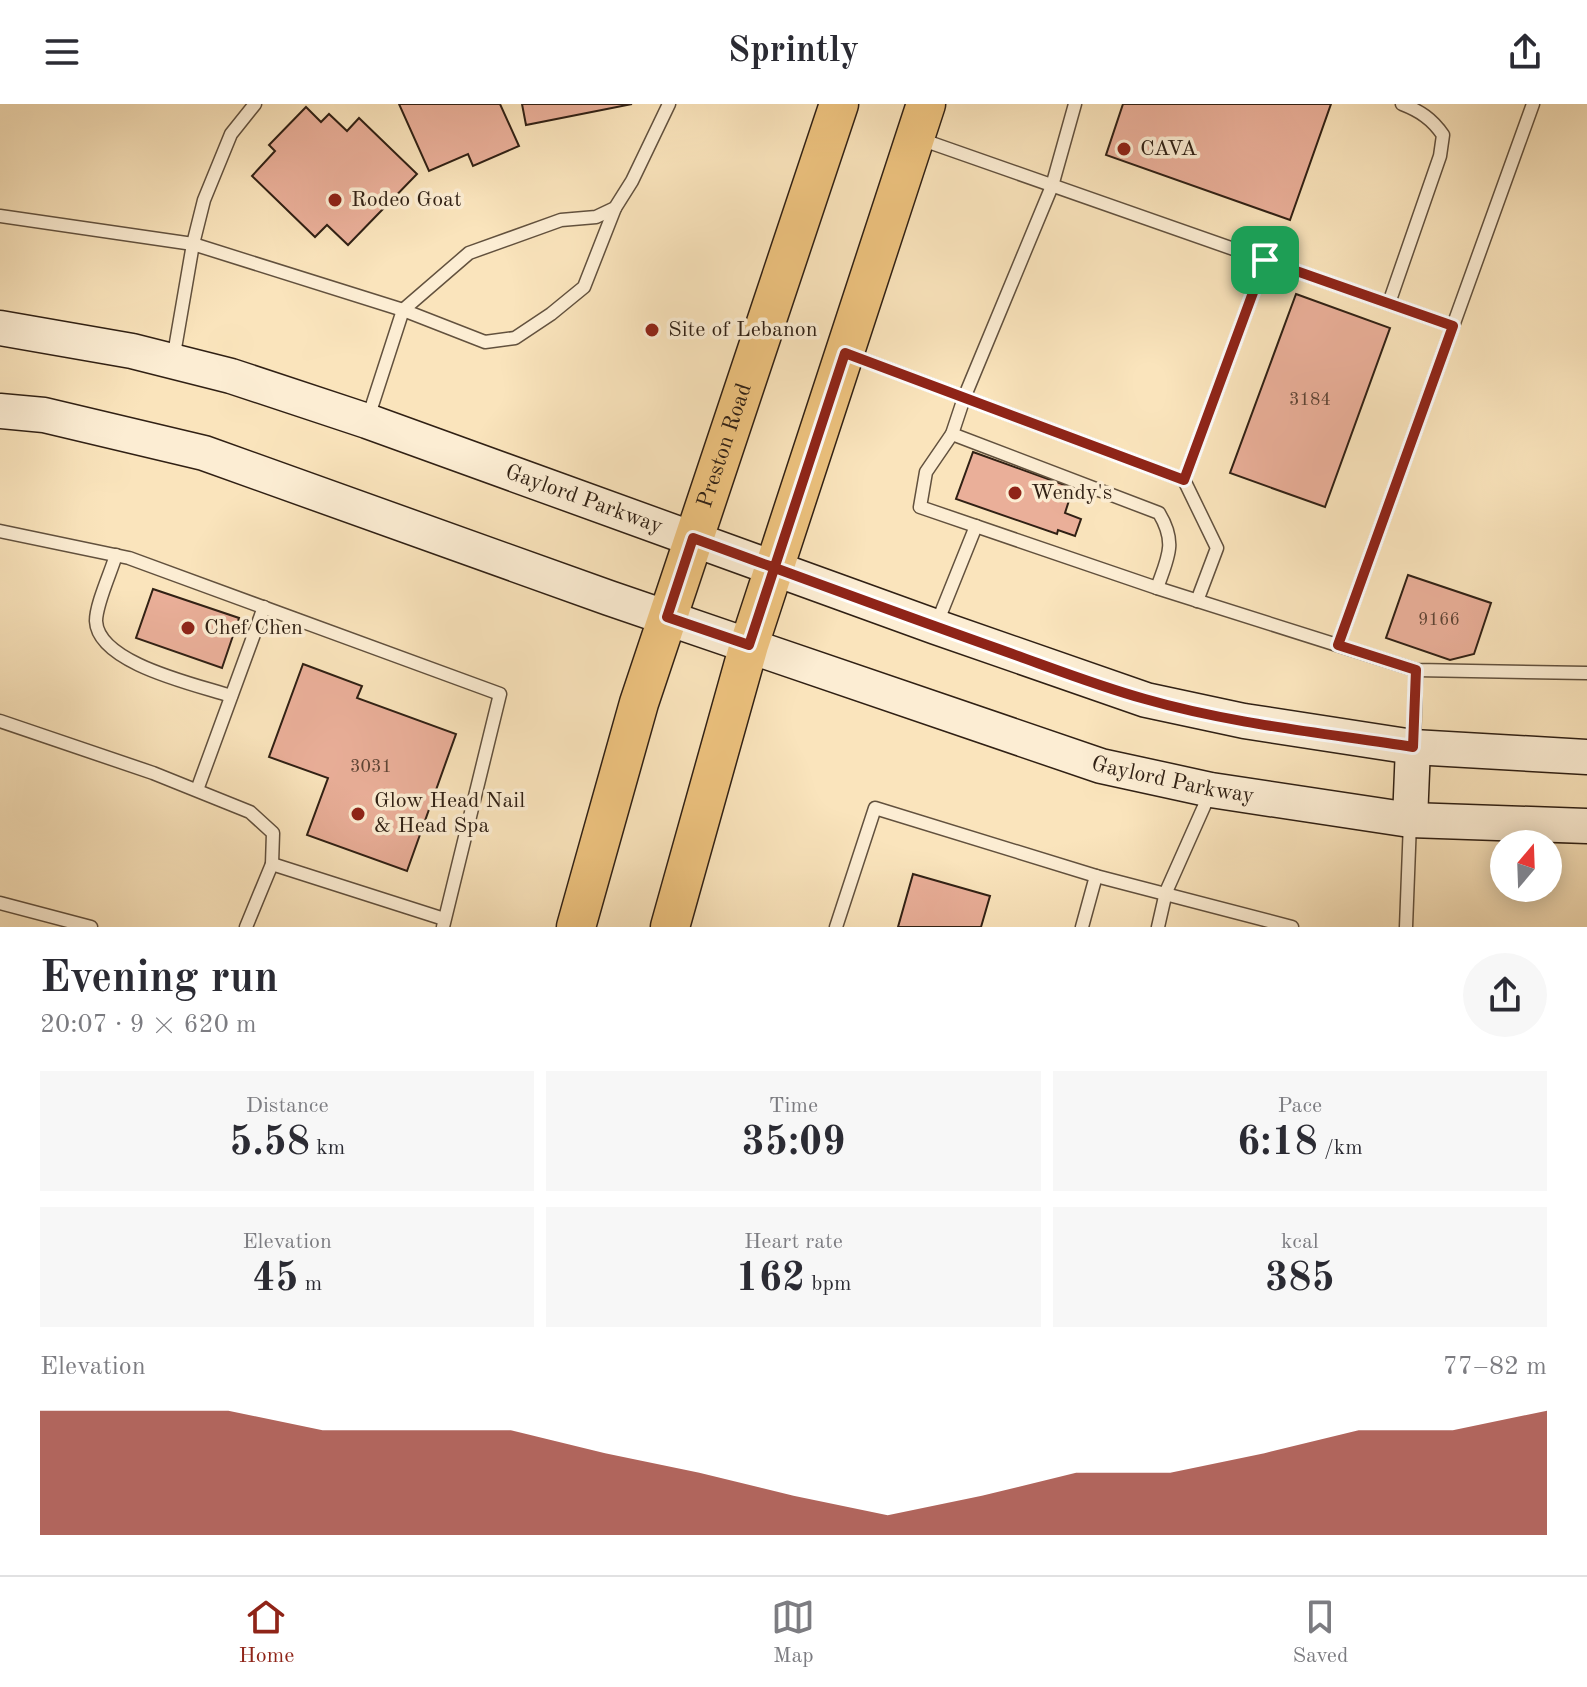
<!DOCTYPE html>
<html lang="en">
<head>
<meta charset="utf-8">
<style>
	:root { --surface:#fff; --page:#f7f7f7; --text:#2b2b33; --muted:#7c7c81; --line:#e1e1e2; --accent:#8f2418 }
	body { margin:0; font-family:"Old Standard TT",serif; background:var(--page); color:var(--text); height:100vh; display:flex; flex-direction:column; font-size:30px; white-space:nowrap }
	* { box-sizing:border-box; margin:0 }
	p { font-size:26px; color:var(--muted) }
	.icon { flex:none; width:44px; height:44px; fill:none; stroke:currentColor; stroke-width:2; stroke-linecap:round; stroke-linejoin:round }
	.map { position:relative; height:823px; overflow:hidden }
	.details { display:flex; flex-direction:column; background:var(--surface); flex:1 }
	.details>* { flex:none }
	.needle { width:52px; rotate:19deg }
	.controls { position:absolute; left:1490px; top:726px; display:grid; gap:16px }
	.controls a { display:grid; place-items:center; width:72px; height:72px; border-radius:50%; background:var(--surface); box-shadow:0 4px 20px #0003; font-size:40px }
	.pin { position:absolute; display:grid; place-items:center; width:68px; height:68px; color:#fff; margin:-34px; border-radius:16px; box-shadow:0 4px 12px #0006 }
	.round { display:grid; place-items:center; flex:none; width:84px; height:84px; border-radius:42px; background:var(--page) }
	.overview { display:flex; align-items:center; justify-content:space-between; height:136px; padding:0 40px }
	h1 { font-size:44px; font-weight:800; line-height:60px }
	.figures { display:grid; grid-template-columns:repeat(3,1fr); gap:12px; height:136px; padding:8px 40px }
	.figures div { display:grid; align-content:center; border-radius:0px; background:var(--page); text-align:center }
	.figures b { font-size:40px; font-weight:800 }
	.figures small { font-size:22px; font-weight:400 }
	.figures p { font-size:22px }
	.chart { height:224px; padding:16px 40px }
	.chart p { display:flex; justify-content:space-between }
	.chart svg { width:100%; height:144px; margin-top:8px; fill:var(--accent); opacity:.7 }
	header { display:flex; justify-content:space-between; align-items:center; height:104px; padding:0 40px; background:var(--surface); font-size:36px; font-weight:800 }
	.tab-bar { display:flex; justify-content:space-around; align-items:center; height:112px; border-top:2px solid var(--line); background:var(--surface); font-size:22px; color:var(--muted) }
	.tab-bar a { display:grid; justify-items:center; gap:4px }
	.tab-bar .selected { color:var(--accent) }
	.map>svg:first-child { display:block }
	.building { fill:#eaaf99; stroke:#302014; stroke-width:2 }
	.lines { fill:none; stroke-linecap:round; stroke-linejoin:round }
	.lane-casing { stroke:#62513e; stroke-width:15 }
	.secondary-casing { stroke:#302014; stroke-width:37 }
	.primary-casing { stroke:#302014; stroke-width:41 }
	.lane { stroke:#fcedd3; stroke-width:12 }
	.secondary { stroke:#fcedd3; stroke-width:34 }
	.primary { stroke:#edc27e; stroke-width:38 }
	.route-casing { stroke:#fff; stroke-width:16 }
	.route { stroke:#8f2418; stroke-width:10 }
	.poi-dot { fill:#8f2418; stroke:#fcedd3; stroke-width:3 }
	.labels { text-anchor:middle; dominant-baseline:central; stroke-width:7; stroke-linejoin:round; paint-order:stroke }
	.number-label { font-size:18px; fill:#5e4435 }
	.poi-label { font-size:22px; fill:#302014; stroke:#fcedd3; text-anchor:start }
	.street-label { font-size:22px; fill:#302014; stroke:#fcedd3 }
</style>
</head>
<body>
<header><svg class="icon" aria-label="menu" viewBox="0 0 24 24"><path d="M4 6h16M4 12h16M4 18h16"/></svg>Sprintly<svg class="icon" aria-label="share" viewBox="0 0 24 24"><path d="M12 15V3M7 8l5-5 5 5M5 13v7h14v-7"/></svg></header>
<div class="map">
<svg width="1587" height="823" viewBox="0 0 1587 823">
	<rect width="100%" height="100%" fill="#fae4bc"/>
	<filter id="stains"><feTurbulence type="fractalNoise" baseFrequency=".0025" numOctaves="4"/><feColorMatrix values="0 0 0 0 .2 0 0 0 0 .09 0 0 0 0 .02 0 0 0 .5 -.17"/></filter>
	<radialGradient id="worn" r=".72"><stop offset=".6" stop-color="#630" stop-opacity="0"/><stop offset="1" stop-color="#630" stop-opacity=".3"/></radialGradient>
	<!-- building -->
	<g class="building">
		<path d="M399,0H500L519,42L473,62L468,50L429,67Z"/>
		<path d="M522,0H632L526,21Z"/>
		<path d="M1123,0H1331L1290,116L1106,51Z"/>
		<path d="M306,3L321,18L329,10L347,27L359,14L417,70L348,141L327,121L315,133L252,72L275,47L269,41Z"/>
		<path d="M1296,190L1390,224L1325,403L1230,369Z"/>
		<path d="M973,348L1073,384L1065,409L1081,415L1075,432L1058,426L1057,430L956,395Z"/>
		<path d="M1408,471L1491,499L1474,550L1450,556L1386,534Z"/>
		<path d="M153,485L239,514L222,564L136,534Z"/>
		<path d="M303,560L362,582L357,594L456,630L407,767L307,731L328,674L269,653Z"/>
		<path d="M913,770L990,792L981,823H898Z"/>
	</g>
	<g class="lines">
		<defs>
			<g id="lane">
				<path d="M1075,0L1052,82L964,294L952,330L926,368L920,403L1157,484L1416,566L1587,569"/>
				<path d="M920,35L1453,222"/>
				<path d="M0,112L193,140L403,206L485,238L515,234L551,210L584,183L615,104"/>
				<path d="M1389,199L1440,52L1443,31C1432,15 1420,7 1402,0"/>
				<path d="M848,250L1184,376L1217,444L1197,497"/>
				<path d="M173,256L193,140L204,96L231,30L255,0"/>
				<path d="M368,314L403,206L469,149L561,116L596,113L615,104L632,77L669,0"/>
				<path d="M952,330L1159,409C1177,439 1168,453 1157,484"/>
				<path d="M1184,376L1265,156"/>
				<path d="M0,427L129,454L500,590L443,823"/>
				<path d="M116,451C111,468 96,500 96,517C98,560 198,581 231,592"/>
				<path d="M937,519L976,422"/>
				<path d="M1338,541L1533,0"/>
				<path d="M0,617L153,669L250,708L273,729L272,760L444,815"/>
				<path d="M1414,640L1416,566"/>
				<path d="M197,686L264,503"/>
				<path d="M0,799L91,823"/>
				<path d="M246,823L272,760"/>
				<path d="M836,823L875,704L1096,772"/>
				<path d="M1082,823L1096,772L1292,823"/>
				<path d="M1158,823L1166,788L1210,689"/>
				<path d="M1406,823L1410,718"/>
			</g>
			<g id="secondary">
				<path id="s1" d="M0,224L132,247L231,272L367,317L936,523L1146,596L1244,617L1413,643L1587,653"/>
				<path id="s2" d="M0,307L44,311L204,349L609,494L1101,662L1211,686L1410,716L1587,722"/>
				<path d="M1410,716L1413,643"/>
			</g>
			<g id="primary">
				<path id="s3" d="M576,823L639,599L839,0"/>
				<path d="M670,823L749,541L926,0"/>
			</g>
		</defs>
		<!-- lane casing -->
		<use href="#lane" class="lane-casing"/>
		<!-- secondary casing -->
		<use href="#secondary" class="secondary-casing"/>
		<!-- primary casing -->
		<use href="#primary" class="primary-casing"/>
		<!-- lane -->
		<use href="#lane" class="lane"/>
		<!-- secondary -->
		<use href="#secondary" class="secondary"/>
		<!-- primary -->
		<use href="#primary" class="primary"/>
	</g>
	<g class="lines">
		<defs>
			<path id="route" d="M1265,156L1184,376L845,249C813,346 781,444 749,541L667,513L693,434C797,472 902,511 1007,548C1052,564 1098,582 1145,595C1232,620 1324,629 1413,643L1416,566L1338,541L1453,222L1265,156"/>
		</defs>
		<!-- route casing -->
		<use href="#route" class="route-casing"/>
		<!-- route -->
		<use href="#route" class="route"/>
	</g>
	<!-- markers -->
	<g class="poi-dot">
		<circle cx="1124" cy="45" r="8"/>
		<circle cx="335" cy="96" r="8"/>
		<circle cx="652" cy="226" r="8"/>
		<circle cx="1015" cy="389" r="8"/>
		<circle cx="188" cy="524" r="8"/>
		<circle cx="358" cy="710" r="8"/>
	</g>
	<g class="labels">
		<!-- number labels -->
		<g class="number-label">
			<text x="1310" y="296">3184</text>
			<text x="1439" y="516">9166</text>
			<text x="371" y="663">3031</text>
		</g>
		<!-- poi labels -->
		<g class="poi-label">
			<text x="1140" y="45">CAVA</text>
			<text x="351" y="96">Rodeo Goat</text>
			<text x="668" y="226">Site of Lebanon</text>
			<text x="1031" y="389">Wendy's</text>
			<text x="204" y="524">Chef Chen</text>
			<text x="374" y="697">Glow Head Nail<tspan x="374" dy="25">&amp; Head Spa</tspan></text>
		</g>
		<!-- street labels -->
		<g class="street-label">
			<text stroke="none"><textPath href="#s3" startOffset="504">Preston Road</textPath></text>
			<text stroke="none"><textPath href="#s1" startOffset="610">Gaylord Parkway</textPath></text>
			<text stroke="none"><textPath href="#s2" startOffset="1232">Gaylord Parkway</textPath></text>
		</g>
	</g>
	<rect width="100%" height="100%" filter="url(#stains)"/>
	<rect width="100%" height="100%" fill="url(#worn)"/>
</svg>
<div class="controls">
<a><svg class="needle" viewBox="-14 -14 28 28"><path d="M0-13l5 13h-10z" fill="#e53935"/><path d="M0 13l5-13h-10z" fill="#7c7c81"/></svg></a>
</div>
<div class="pin" style="left:1265px;top:156px;background:#1e9e55"><svg class="icon" aria-label="arrive" viewBox="0 0 24 24"><path d="M6 21V4h12l-3 4 3 4H6"/></svg></div>
</div>
<section class="details">
<div class="overview"><div><h1>Evening run</h1><p>20:07 · 9 × 620 m</p></div><a class="round"><svg class="icon" aria-label="share" viewBox="0 0 24 24"><path d="M12 15V3M7 8l5-5 5 5M5 13v7h14v-7"/></svg></a></div>
<div class="figures">
<div><p>Distance</p><b>5.58<small> km</small></b></div>
<div><p>Time</p><b>35:09</b></div>
<div><p>Pace</p><b>6:18<small> /km</small></b></div>
</div>
<div class="figures">
<div><p>Elevation</p><b>45<small> m</small></b></div>
<div><p>Heart rate</p><b>162<small> bpm</small></b></div>
<div><p>kcal</p><b>385</b></div>
</div>
<div class="chart"><p><span>Elevation</span>77–82 m</p>
<svg viewBox="0 0 160 44" preserveAspectRatio="none"><path d="M0 44V6L10 6L20 6L30 12L40 12L50 12L60 19L70 25L80 32L90 38L100 32L110 25L120 25L130 19L140 12L150 12L160 6V44z"/></svg>
</div>
</section>
<nav class="tab-bar">
<a class="selected"><svg class="icon" aria-label="home" viewBox="0 0 24 24"><path d="M3 11l9-7 9 7M6 9v11h12V9"/></svg>Home</a>
<a><svg class="icon" aria-label="map" viewBox="0 0 24 24"><path d="M3 6l6-2 6 2 6-2v14l-6 2-6-2-6 2zM9 4v14M15 6v14"/></svg>Map</a>
<a><svg class="icon" aria-label="saved" viewBox="0 0 24 24"><path d="M7 4h10v16l-5-4-5 4z"/></svg>Saved</a>
</nav>
</body>
</html>
